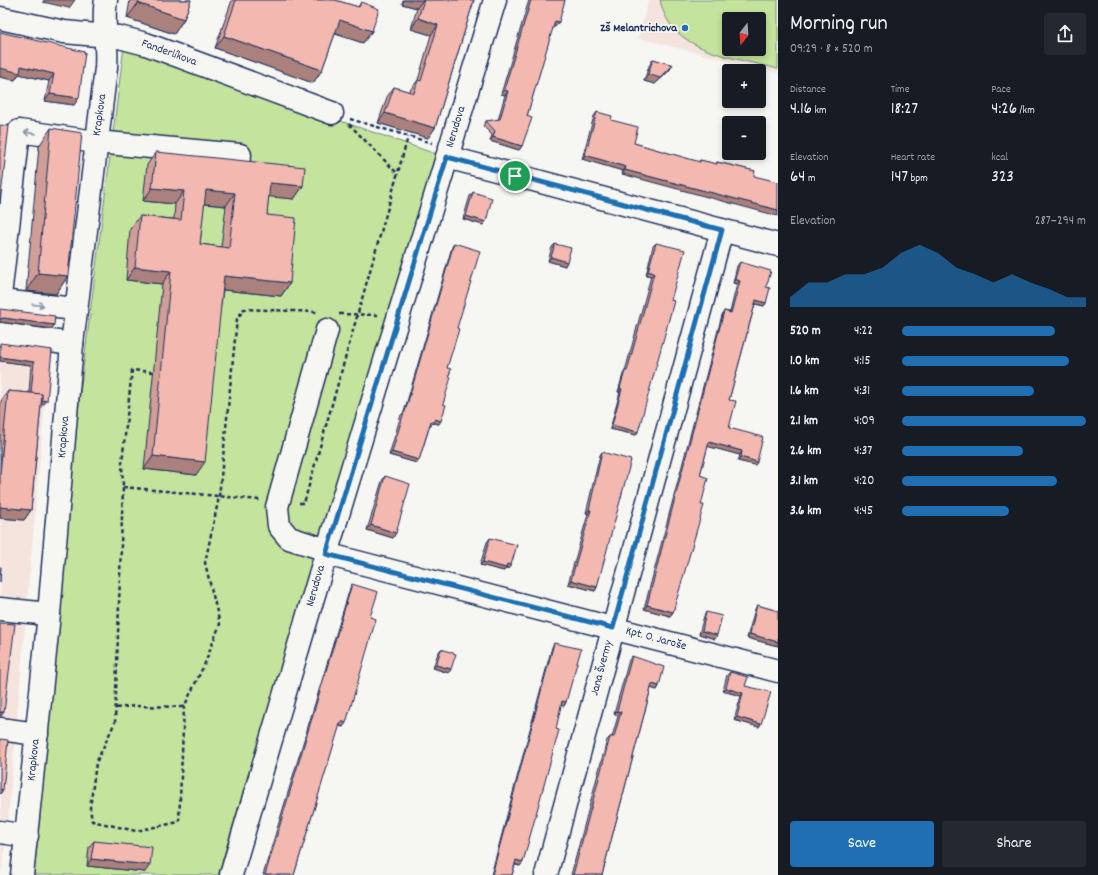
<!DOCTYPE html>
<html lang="en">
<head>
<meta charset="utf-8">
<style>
	:root { --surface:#171b24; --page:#242831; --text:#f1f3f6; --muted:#9ea1a6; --accent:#1f6fb2 }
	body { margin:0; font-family:Dekko,sans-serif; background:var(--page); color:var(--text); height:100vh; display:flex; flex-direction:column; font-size:15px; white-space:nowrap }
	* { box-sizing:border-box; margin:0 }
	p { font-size:13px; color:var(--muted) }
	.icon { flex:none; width:22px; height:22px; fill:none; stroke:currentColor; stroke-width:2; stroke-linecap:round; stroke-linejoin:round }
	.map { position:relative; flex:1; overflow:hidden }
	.side { display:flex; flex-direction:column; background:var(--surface); width:320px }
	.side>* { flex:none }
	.needle { width:26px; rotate:197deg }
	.tools { position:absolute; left:722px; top:12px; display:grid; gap:8px }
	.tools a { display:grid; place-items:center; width:44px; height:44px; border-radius:4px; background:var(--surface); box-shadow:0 2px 6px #0003; font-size:20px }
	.pin { position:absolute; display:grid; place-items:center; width:34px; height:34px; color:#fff; margin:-17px; border:2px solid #fff; border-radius:50%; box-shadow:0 1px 4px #0007 }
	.round { display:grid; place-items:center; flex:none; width:42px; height:42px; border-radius:4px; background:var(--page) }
	.overview { display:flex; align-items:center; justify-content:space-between; height:68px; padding:0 12px }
	h1 { font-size:22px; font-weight:600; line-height:30px }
	.metrics { display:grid; grid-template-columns:repeat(3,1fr); gap:6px; height:68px; padding:4px 12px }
	.metrics div { display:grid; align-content:center }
	.metrics b { font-size:17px; font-weight:600 }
	.metrics small { font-size:11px; font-weight:400 }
	.metrics p { font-size:11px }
	.chart { height:112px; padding:8px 12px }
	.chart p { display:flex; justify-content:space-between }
	.chart svg { width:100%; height:72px; margin-top:4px; fill:var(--accent); opacity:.7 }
	.primary-button { display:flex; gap:8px; margin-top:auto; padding:8px 12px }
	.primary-button a { flex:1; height:46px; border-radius:4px; background:var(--accent); color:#fff; font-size:16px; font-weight:600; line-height:46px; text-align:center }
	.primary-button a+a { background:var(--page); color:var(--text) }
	ul { padding:0 12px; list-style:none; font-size:13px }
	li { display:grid; grid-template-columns:64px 48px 1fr; align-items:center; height:30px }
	li i { height:10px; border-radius:5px; background:var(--accent) }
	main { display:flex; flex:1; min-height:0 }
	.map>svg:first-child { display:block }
	.built { fill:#f5e3de; fill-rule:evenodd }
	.green { fill:#c4e39c; stroke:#70897d; fill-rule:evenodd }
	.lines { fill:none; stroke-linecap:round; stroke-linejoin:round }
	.minor-casing { stroke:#1b2f5e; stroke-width:25 }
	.path { stroke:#1b2f5e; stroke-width:2.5; stroke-dasharray:4 3; stroke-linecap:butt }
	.minor { stroke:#f6f6f2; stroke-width:22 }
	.wall { fill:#d19e97; stroke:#1b2f5e; fill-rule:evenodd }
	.shaded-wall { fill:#aa817b; stroke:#1b2f5e }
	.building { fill:#f3b8b0; stroke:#1b2f5e; fill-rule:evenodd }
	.oneway { stroke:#8892a8 }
	.route-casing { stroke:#fff; stroke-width:8 }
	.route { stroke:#1f6fb2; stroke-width:5 }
	.poi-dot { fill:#1f6fb2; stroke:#f6f6f2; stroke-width:1.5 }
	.labels { text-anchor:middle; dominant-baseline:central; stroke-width:3.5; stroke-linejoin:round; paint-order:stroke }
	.poi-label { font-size:12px; font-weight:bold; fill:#1b2f5e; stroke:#f6f6f2; text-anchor:end }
	.street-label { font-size:12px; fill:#1b2f5e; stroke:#f6f6f2 }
</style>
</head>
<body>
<main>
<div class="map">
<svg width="778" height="875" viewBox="0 0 778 875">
	<rect width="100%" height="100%" fill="#f6f6f2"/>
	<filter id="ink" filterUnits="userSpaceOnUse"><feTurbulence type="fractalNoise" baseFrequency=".025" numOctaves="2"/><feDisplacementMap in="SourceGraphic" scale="8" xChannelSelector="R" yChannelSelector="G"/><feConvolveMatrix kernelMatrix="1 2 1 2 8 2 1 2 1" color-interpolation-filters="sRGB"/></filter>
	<g filter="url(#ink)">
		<!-- built -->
		<g class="built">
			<path d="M649,0H778V73L638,38ZM729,19H759V49H729Z"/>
			<path d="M0,325L51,331L8,819L1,875Z"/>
		</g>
		<!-- green -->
		<g class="green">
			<path d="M660,0H778V69C735,57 670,53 660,0ZM729,19H759V49H729Z"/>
			<path d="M124,46L436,154L218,875H34L80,393Z"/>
		</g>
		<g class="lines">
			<defs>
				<g id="minor">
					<path d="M0,18L64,32L119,37L146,44L332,113"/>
					<path d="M447,157L778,245"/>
					<path d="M0,296L19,131L96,142L240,155"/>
					<path d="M0,301L76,309"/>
					<path d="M0,334L72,344"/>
					<path d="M327,550L289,538L279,526L277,507L327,330"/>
					<path d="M326,554L778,671"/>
					<path d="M0,609L49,614"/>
					<path d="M0,729L37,734"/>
					<path d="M0,832L27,836"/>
					<path d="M22,875L49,614L72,344L106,68C108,45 102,23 106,0"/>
					<path d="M231,875L326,554L495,0"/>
					<path d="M546,875L722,230"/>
				</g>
			</defs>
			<!-- minor casing -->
			<use href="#minor" class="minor-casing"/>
			<!-- path -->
			<g class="path">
				<path d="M350,119L432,143"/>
				<path d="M349,124L397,173"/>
				<path d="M339,314L378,315"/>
				<path d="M153,372L132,370L122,463L123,487L115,722L96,763L90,808L92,821L136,831L179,822L184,707L205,663L220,624L205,563L219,497L237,319L244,309L318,312"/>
				<path d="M123,487L260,500"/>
				<path d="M299,503H304L408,137"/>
				<path d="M116,708L134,706L184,707"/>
			</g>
			<!-- minor -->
			<use href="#minor" class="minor"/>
		</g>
		<!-- wall -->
		<g class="wall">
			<path d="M130,0H191L184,19L174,34L127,18Z"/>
			<path d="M232,0H335L358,7L361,2L372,31L363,43L335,34L322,70L313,83L215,48Z"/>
			<path d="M403,0H474L435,128L428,138L378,123L387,97L394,87L410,92V90L418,80L431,35L411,29L417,8L402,4Z"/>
			<path d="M529,0H565L555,27L553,26L527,116L522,146L519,150L490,141L492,135L483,126L486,121L498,120L505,95L501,94Z"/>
			<path d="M85,52L74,105L45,101L49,81L19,74L15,80L0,77Z"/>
			<path d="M653,59L673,65L668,72L655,84L644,81L649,66Z"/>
			<path d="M597,112L611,120L634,143L699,162L700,160L716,164L717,162L755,171L622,174L623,171L582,159L594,116Z"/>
			<path d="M51,128L68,276L56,294L26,291L39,146Z"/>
			<path d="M156,152L303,186L294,199L268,196L267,215L290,283L281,296L223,290L196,475L144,469L162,284L126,280L130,229L140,216L174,219L175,204L143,201L147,165ZM204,204L226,206L221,247L200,244Z"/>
			<path d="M473,192L483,225L463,219L470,196Z"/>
			<path d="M454,243L457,328L447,368L449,376L439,424L433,423L431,425H430L419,460L417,463L389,455L401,415L404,412L452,247Z"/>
			<path d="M656,243L671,300L636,435L610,429L620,392H618L623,374L625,371L651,276L646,275L653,246Z"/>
			<path d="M555,244L565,266L548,261L552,247Z"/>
			<path d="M740,262L766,287V303L764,306L755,304L729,400V428L757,462L755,465L738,461L740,455L708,446L700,475L673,612L670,616L644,609L722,315L724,311L730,312L737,284L733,283L737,266Z"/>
			<path d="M52,350L44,404H41L31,510L24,520L0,518V410L1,401L8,391L29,393L31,365L0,361Z"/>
			<path d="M602,452L597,587L595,591L568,584L588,514L586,513L600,455Z"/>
			<path d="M385,476L393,538L367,530L382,481Z"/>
			<path d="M490,538L509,569L506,568L504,571L480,565L487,542Z"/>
			<path d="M352,584L370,617L343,727L339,726L294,875H263L350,588Z"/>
			<path d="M757,605L778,611V646L747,638L755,609Z"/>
			<path d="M706,612L715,639L699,634L704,616Z"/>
			<path d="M554,643L566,702L564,706L561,705L523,862L520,866L515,865L512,875H491L552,647Z"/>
			<path d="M441,649L449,673L433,668L438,653Z"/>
			<path d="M632,656L659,686L657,690L651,688L602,875H571L607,740L610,737H612L618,716L614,714L629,660Z"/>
			<path d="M730,672L745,686L759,727L734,720L741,696L723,691L727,675Z"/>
			<path d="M94,841L145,872L87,866L89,847Z"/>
		</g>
		<!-- shaded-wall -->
		<g class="shaded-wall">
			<path d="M44,0H75L69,8L43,2Z"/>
			<path d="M404,0H423L417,8L402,4Z"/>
			<path d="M138,3L184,19L174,34L127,18Z"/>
			<path d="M418,18L438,25L431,35L411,29Z"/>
			<path d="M340,20L372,31L363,43L331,32Z"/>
			<path d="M555,21L559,22L555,27L552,25Z"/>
			<path d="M224,36L322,70L313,83L215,48Z"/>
			<path d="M673,65L668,72L655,84L644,81L648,74Z"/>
			<path d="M21,66L54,74L49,81L19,74L15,80L0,77V68Z"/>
			<path d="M504,90L508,91L505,95L501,94Z"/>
			<path d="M50,94L79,98L74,105L45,101Z"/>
			<path d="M385,113L435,128L428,138L378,123Z"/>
			<path d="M493,137L522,146L519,150L490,141Z"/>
			<path d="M585,155L626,167L623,171L582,159Z"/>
			<path d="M625,170L778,210V216L622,174Z"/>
			<path d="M270,183L303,186L294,199L261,196Z"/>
			<path d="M152,188L184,191L175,204L143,201Z"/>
			<path d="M206,190L235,193L226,206L197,203Z"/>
			<path d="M466,216L486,222L483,225L463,219Z"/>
			<path d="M551,257L567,262L565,266L548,261Z"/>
			<path d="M135,267L171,271L162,284L126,280Z"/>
			<path d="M648,271L654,273L651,276L646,275Z"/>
			<path d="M38,273L68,276L56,294L26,291Z"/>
			<path d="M224,276L290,283L281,296L215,289Z"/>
			<path d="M735,279L740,281L737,284L733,283Z"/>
			<path d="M756,300L766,303L764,306L753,303Z"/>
			<path d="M4,318L54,325L52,329L0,322V319Z"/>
			<path d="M0,357L34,362L31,365L0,361Z"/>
			<path d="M620,388L622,389L620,392H618Z"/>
			<path d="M30,399L47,401L44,404L28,403Z"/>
			<path d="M435,419L441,421L439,424L433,423L431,425L429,424L431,421Z"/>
			<path d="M612,425L638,432L636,435L610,429Z"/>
			<path d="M709,442L742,451L740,455L706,446Z"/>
			<path d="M392,452L419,460L417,463L389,455Z"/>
			<path d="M153,456L205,462L196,475L144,469Z"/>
			<path d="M741,457L757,462L755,465L738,461Z"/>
			<path d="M0,507L31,510L24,520L0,518Z"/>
			<path d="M589,510H591L588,514L586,513Z"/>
			<path d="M371,525L396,533L393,538L367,530Z"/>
			<path d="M483,562L506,568L504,571L480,565Z"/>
			<path d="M507,564L511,565L509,569L505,567Z"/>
			<path d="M571,580L597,587L595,591L568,584Z"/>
			<path d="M647,605L673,612L670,616L644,609Z"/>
			<path d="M702,631L717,635L715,639L699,634Z"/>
			<path d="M750,634L778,642V646L747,638Z"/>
			<path d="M436,665L451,669L449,673L433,668Z"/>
			<path d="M652,684L659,686L657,690L650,688Z"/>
			<path d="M726,688L743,693L741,696L723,691Z"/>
			<path d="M562,701L566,702L564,706L560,705Z"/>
			<path d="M617,711L621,712L618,716L614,714Z"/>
			<path d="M0,712H4L1,716H0Z"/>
			<path d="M737,717L761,724L759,727L734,720Z"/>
			<path d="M341,721L346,723L343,727L338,725Z"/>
			<path d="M0,789L3,790L0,794Z"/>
			<path d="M91,859L150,865L145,872L87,866Z"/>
			<path d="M516,860L523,862L520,866L514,864Z"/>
		</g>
		<!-- building -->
		<g class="building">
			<path d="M139,0H191L184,19L138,3Z"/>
			<path d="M236,0H335L359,7L361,2L379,9L372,31L340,20L322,70L224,36Z"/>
			<path d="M424,0H474L435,128L385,113L394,87L414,93L418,80L421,81L438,25L418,18Z"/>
			<path d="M531,0H565L559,22L555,21L527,116L532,118L522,146L493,137L495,131L486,121L500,119L508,91L504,90Z"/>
			<path d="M0,32L85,52L79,98L50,94L54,74L21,66L20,73L0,68Z"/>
			<path d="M653,59L673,65L660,78L648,74Z"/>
			<path d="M597,112L612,116L611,120L638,127L634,143L700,162V160L717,164V162L755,171L754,176L778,182V210L625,170L626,167L585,155Z"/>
			<path d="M0,125L9,126L0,204Z"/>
			<path d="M51,128L82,133L68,276L38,273Z"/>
			<path d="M156,152L305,167L303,186L270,183L267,215L296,218L290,283L224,276L205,462L153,456L171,271L135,267L140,216L181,220L184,191L152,188ZM206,190L235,193L229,248L200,244Z"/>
			<path d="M473,192L492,198L486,222L466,216Z"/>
			<path d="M454,243L480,251L457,328L459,329L447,368L451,369L449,376L451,377L443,404L446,405L441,421L435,419L434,422L431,421L419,460L392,452L404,412H405Z"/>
			<path d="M656,243L685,250L671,300L674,301L638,432L612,425L622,389L620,388L625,371H627L654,273L648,271Z"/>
			<path d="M555,244L571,248L567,262L551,257Z"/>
			<path d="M740,262L771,271L766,287L770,288L766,303L756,300L729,400L736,401L729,428L763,437L757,462L741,457L742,451L709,442L700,475L708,478L701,505H704L673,612L647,605L724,311L731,313L740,281L735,279Z"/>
			<path d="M0,309L55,316L54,325L4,318L0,319Z"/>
			<path d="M0,343L52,350L47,401L42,400V394L31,393L34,362L0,357Z"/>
			<path d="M8,391L42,394L31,510L0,507V474Z"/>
			<path d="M602,452L631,460L597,587L571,580L591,510H589Z"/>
			<path d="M385,476L410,484L396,533L371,525Z"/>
			<path d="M490,538L517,545L511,565L507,564L506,568L483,562Z"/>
			<path d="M0,567H1L0,582Z"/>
			<path d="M352,584L378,592L370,617L376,619L346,723L341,721L294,875H265Z"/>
			<path d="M757,605L778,611V642L750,634Z"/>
			<path d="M706,612L722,616L717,635L702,631Z"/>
			<path d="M0,623L15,624L4,712H0Z"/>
			<path d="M554,643L581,649L566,702L562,701L556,729L559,730L523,862L516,860L512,875H492Z"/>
			<path d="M441,649L456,654L451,669L436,665Z"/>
			<path d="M632,656L664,667L659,686L652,684L602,875H573L610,737H614L621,712L617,711Z"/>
			<path d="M730,672L748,677L745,686L771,692L761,724L737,717L743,693L726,688Z"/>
			<path d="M0,739L8,740L3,790L0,789Z"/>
			<path d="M94,841L152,847L150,865L91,859Z"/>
		</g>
		<!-- one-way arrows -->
		<defs><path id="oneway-shaft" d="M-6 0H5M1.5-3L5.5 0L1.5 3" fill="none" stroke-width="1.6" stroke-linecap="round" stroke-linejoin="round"/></defs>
		<g class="oneway">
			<use href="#oneway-shaft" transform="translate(30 133) rotate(-172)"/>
			<use href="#oneway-shaft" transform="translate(38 305) rotate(6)"/>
		</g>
	</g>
	<g class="lines" filter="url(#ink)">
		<defs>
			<path id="route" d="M447,157L722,230L613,628L326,554Z"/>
		</defs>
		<!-- route casing -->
		<use href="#route" class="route-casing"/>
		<!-- route -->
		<use href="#route" class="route"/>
	</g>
	<!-- markers -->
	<circle class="poi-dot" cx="685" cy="28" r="4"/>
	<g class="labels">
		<!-- poi labels -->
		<g class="poi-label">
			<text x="677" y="28">ZŠ Melantrichova</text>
		</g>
		<!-- street labels -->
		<g class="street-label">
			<text transform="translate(169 53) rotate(20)">Fanderlíkova</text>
			<text transform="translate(100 115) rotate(-82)">Krapkova</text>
			<text transform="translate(456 127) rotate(-73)">Nerudova</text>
			<text transform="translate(64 437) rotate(-85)">Krapkova</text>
			<text transform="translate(316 586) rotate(-74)">Nerudova</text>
			<text transform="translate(656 639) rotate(15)">Kpt. O. Jaroše</text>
			<text transform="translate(602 668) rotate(-75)">Jana Švermy</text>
			<text transform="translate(34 760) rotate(-84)">Krapkova</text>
		</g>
	</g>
</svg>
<div class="tools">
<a><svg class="needle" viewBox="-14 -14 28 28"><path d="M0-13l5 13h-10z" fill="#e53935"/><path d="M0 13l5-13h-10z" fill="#9ea1a6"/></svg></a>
<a>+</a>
<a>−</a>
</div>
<div class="pin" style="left:515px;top:176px;background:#1e9e55"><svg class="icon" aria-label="arrive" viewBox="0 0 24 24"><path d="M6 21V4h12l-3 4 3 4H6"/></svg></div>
</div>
<section class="side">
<div class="overview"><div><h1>Morning run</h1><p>09:29 · 8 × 520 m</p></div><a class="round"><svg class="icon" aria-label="share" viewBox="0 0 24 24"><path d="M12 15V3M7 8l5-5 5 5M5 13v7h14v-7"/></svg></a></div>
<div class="metrics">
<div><p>Distance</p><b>4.16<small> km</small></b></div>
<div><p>Time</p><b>18:27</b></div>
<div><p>Pace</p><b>4:26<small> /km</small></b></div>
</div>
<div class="metrics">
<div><p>Elevation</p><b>64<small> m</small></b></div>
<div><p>Heart rate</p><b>147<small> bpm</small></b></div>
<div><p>kcal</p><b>323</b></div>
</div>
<div class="chart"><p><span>Elevation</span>287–294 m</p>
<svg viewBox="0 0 160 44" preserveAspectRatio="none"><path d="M0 44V38L10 29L20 29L30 24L40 24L50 20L60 11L70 6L80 11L90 20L100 24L110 29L120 24L130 29L140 33L150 38L160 38V44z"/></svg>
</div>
<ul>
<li><b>520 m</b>4:22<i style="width:83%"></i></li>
<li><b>1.0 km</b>4:15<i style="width:91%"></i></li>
<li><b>1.6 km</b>4:31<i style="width:72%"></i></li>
<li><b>2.1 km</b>4:09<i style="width:100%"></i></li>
<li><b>2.6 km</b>4:37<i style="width:66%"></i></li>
<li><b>3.1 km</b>4:20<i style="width:84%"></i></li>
<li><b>3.6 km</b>4:45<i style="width:58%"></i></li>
</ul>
<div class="primary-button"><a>Save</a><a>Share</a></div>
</section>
</main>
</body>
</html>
